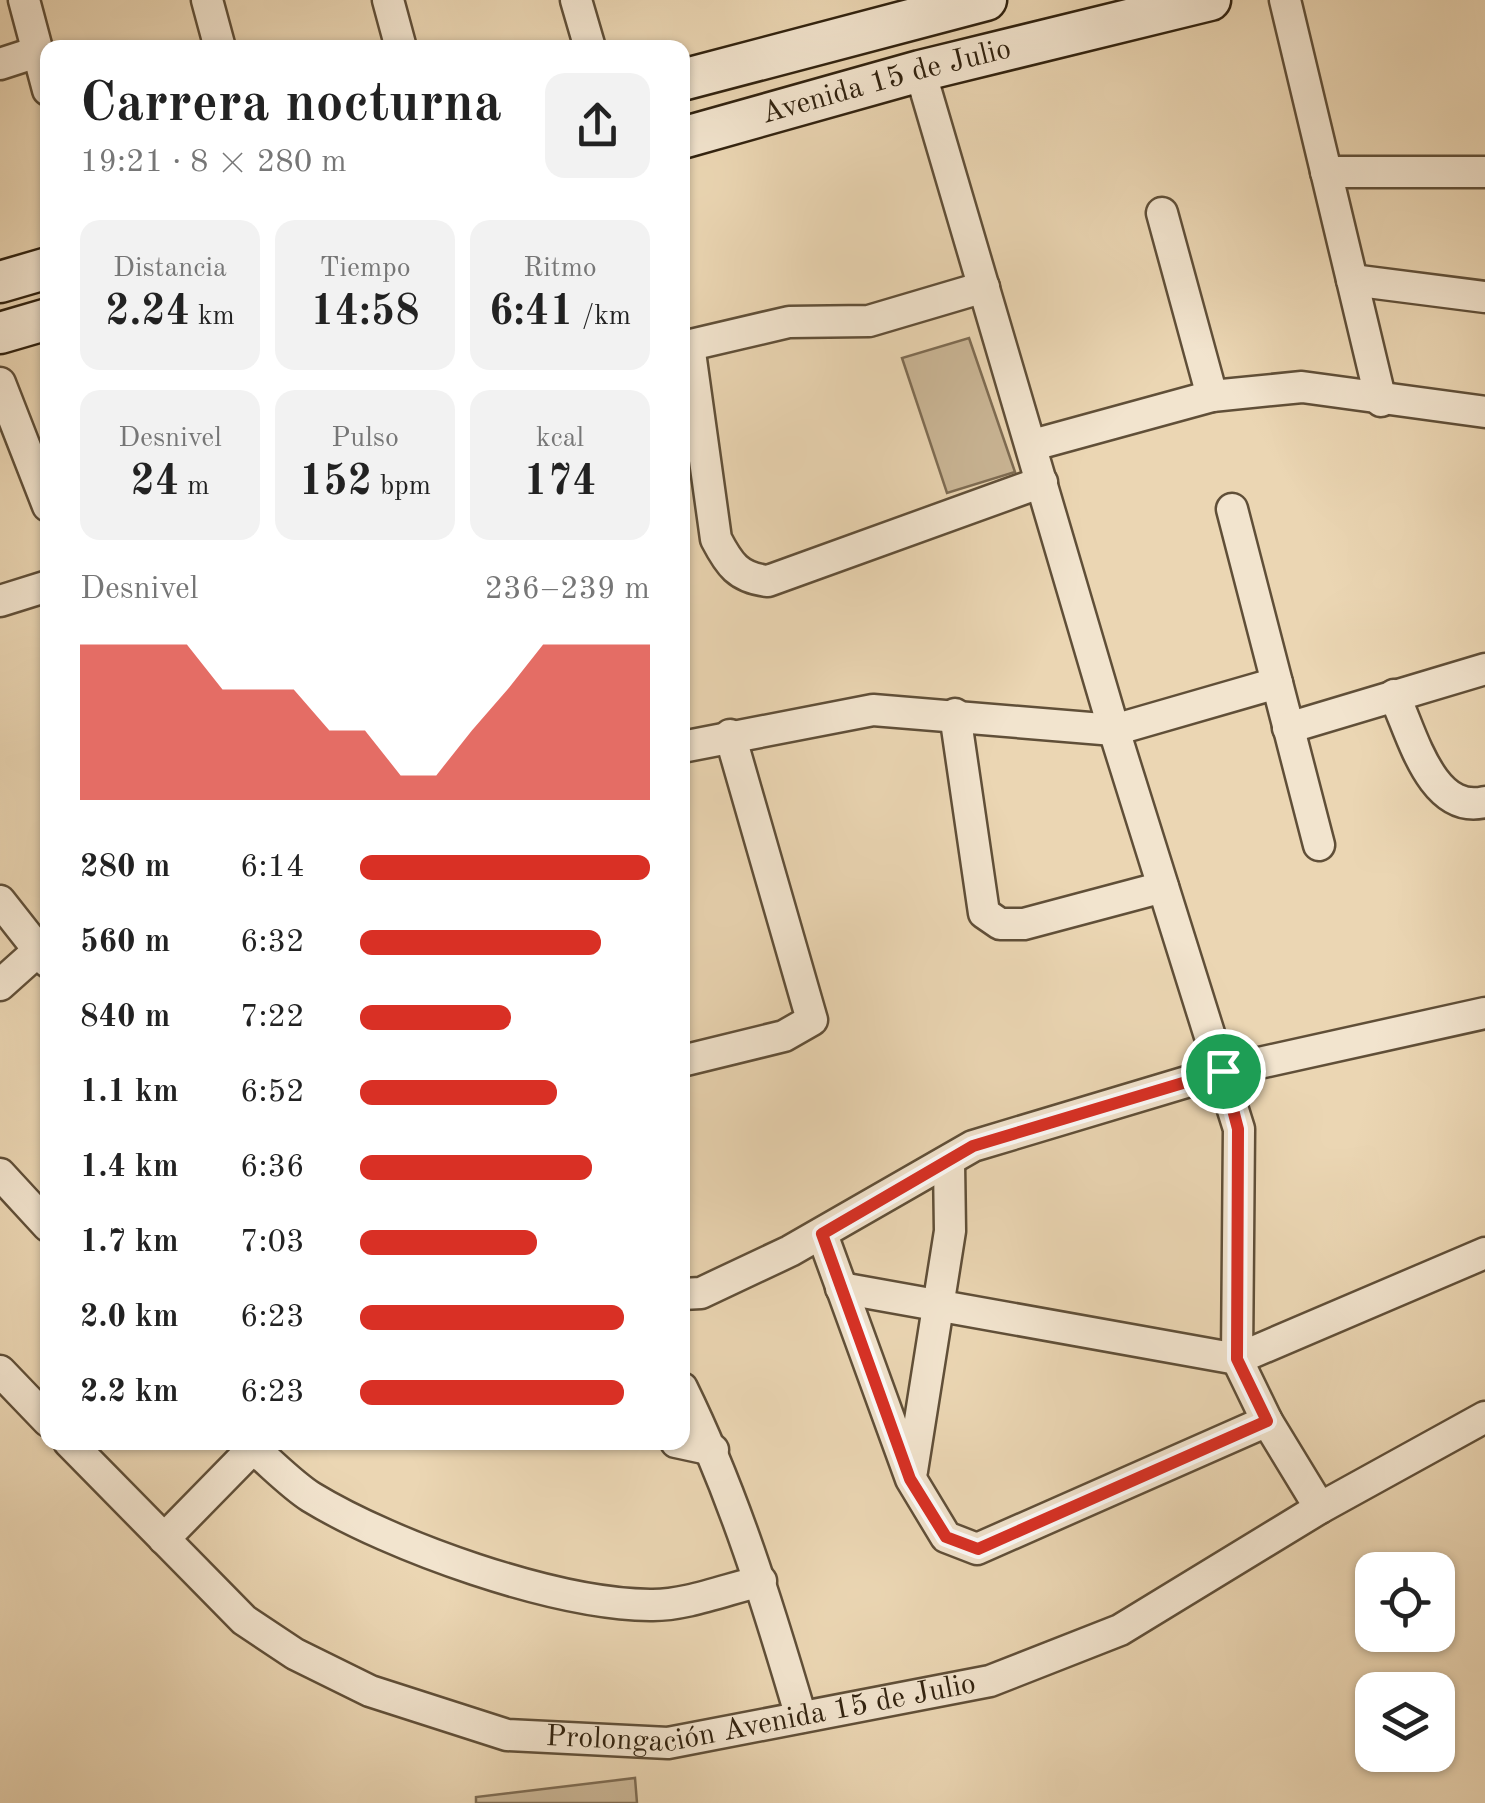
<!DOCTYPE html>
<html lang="es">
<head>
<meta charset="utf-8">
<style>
	:root { --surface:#fff; --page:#f2f2f2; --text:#222; --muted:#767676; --accent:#d93025 }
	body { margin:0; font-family:"Old Standard TT",serif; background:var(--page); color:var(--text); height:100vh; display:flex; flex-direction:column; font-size:38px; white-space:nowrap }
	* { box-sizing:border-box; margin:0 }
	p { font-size:32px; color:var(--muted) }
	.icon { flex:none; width:55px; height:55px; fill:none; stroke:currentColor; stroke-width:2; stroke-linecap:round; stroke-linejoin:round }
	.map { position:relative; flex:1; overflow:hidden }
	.sheet { position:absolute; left:40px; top:40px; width:650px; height:1410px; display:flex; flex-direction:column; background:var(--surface); border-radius:20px; box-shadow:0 2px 8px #0004 }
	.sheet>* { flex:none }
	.tools { position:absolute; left:1355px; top:1552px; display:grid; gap:20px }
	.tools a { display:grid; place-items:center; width:100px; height:100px; border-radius:20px; background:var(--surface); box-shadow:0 2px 8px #0004; font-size:50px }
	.pin { position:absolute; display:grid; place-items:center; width:85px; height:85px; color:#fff; margin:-42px; border:5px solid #fff; border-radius:50%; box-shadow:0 2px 10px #0007 }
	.round { display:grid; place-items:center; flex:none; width:105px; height:105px; border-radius:20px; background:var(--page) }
	.head { display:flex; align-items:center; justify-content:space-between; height:170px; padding:0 40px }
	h1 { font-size:55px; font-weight:800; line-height:75px }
	.metrics { display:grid; grid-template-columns:repeat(3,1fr); gap:15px; height:170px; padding:10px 40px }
	.metrics div { display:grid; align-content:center; border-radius:20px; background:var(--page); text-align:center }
	.metrics b { font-size:42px; font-weight:800 }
	.metrics small { font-size:28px; font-weight:400 }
	.metrics p { font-size:28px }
	.chart { height:280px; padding:20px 40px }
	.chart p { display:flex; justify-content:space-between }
	.chart svg { width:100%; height:180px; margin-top:10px; fill:var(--accent); opacity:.7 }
	ul { padding:0 40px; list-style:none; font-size:32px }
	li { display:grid; grid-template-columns:160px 120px 1fr; align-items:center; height:75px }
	li i { height:25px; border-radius:12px; background:var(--accent) }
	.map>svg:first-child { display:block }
	.green { fill:#cbb797; stroke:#7e6c53; stroke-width:2.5 }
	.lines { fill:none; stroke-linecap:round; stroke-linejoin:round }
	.street-casing { stroke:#604f38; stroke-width:35 }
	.secondary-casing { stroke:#31220f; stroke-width:45 }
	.street { stroke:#f2e4ce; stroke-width:30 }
	.secondary { stroke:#f2e4ce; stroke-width:40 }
	.route-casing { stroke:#fff; stroke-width:20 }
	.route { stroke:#d93025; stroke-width:12 }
	.labels { text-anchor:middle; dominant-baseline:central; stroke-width:9; stroke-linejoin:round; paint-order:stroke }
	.street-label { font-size:30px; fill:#31220f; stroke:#f2e4ce }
</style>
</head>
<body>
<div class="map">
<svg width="1485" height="1803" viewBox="0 0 1485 1803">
	<rect width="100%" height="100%" fill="#ebd6b3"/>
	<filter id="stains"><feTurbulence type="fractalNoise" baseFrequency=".002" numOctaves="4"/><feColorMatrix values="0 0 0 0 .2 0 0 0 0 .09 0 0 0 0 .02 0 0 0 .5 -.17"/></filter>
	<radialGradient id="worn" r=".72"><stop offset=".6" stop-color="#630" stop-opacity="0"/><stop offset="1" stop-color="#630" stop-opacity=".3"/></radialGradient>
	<!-- green -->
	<g class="green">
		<path d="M969,338L1015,472L947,493L902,358Z"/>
		<path d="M635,1778L637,1803H476V1797Z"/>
	</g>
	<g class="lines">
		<defs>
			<g id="street">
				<path d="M24,0L48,90"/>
				<path d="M207,0L220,48"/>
				<path d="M388,0L401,48"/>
				<path d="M576,0L590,48"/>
				<path d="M1285,0L1381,401"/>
				<path d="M0,64L37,52"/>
				<path d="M920,71L1114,730L1239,1129L1237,1359L1267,1421L1320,1508"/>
				<path d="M1326,172H1485"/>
				<path d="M1162,213L1212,396"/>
				<path d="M1352,280L1485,297"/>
				<path d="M689,345L716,539C729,564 738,578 768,581L1042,482"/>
				<path d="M682,347L789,322L869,321L984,287"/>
				<path d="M0,383L48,506"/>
				<path d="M1033,445L1212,396L1302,387L1485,412"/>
				<path d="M1232,509L1319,845"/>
				<path d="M0,601L48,586"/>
				<path d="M1394,695C1412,733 1431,815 1485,802"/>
				<path d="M955,714L984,913L1000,924H1024L1163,887"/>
				<path d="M1288,728L1485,669"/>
				<path d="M682,747L873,710L1114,730L1277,683"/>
				<path d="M0,901L48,962"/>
				<path d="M0,985L48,942"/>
				<path d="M682,1061L784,1036L812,1020L730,735"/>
				<path d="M0,1174L48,1226"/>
				<path d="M822,1234L911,1479L946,1537L977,1549L1267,1421"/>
				<path d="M841,1288L1237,1359L1485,1253"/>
				<path d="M682,1294L701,1293L790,1251L973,1146L1223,1071L1485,1013"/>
				<path d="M0,1371L48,1421"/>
				<path d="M682,1388C734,1494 768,1605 801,1717"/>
				<path id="s1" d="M69,1442L244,1620L295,1654L370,1691L507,1735L668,1743L990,1681L1120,1630L1320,1508L1485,1417"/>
				<path d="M676,1442L713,1450"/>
				<path d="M253,1448C272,1464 291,1484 311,1497C393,1547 554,1604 650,1605C685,1606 727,1589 761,1581"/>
				<path d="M912,1471L950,1231L949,1163"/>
				<path d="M164,1539L259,1442"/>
			</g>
			<g id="secondary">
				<path d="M682,80L986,0"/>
				<path id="s2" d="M682,138L920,71L1210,0"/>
				<path d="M0,282L48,268"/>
				<path d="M0,333L48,319"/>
			</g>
		</defs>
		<!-- street casing -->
		<use href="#street" class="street-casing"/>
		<!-- secondary casing -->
		<use href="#secondary" class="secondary-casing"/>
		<!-- street -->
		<use href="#street" class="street"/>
		<!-- secondary -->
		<use href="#secondary" class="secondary"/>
	</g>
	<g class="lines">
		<defs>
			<path id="route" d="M1223,1071L1238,1129L1237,1359L1267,1421L978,1549L946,1537L910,1479L822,1234L973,1146Z"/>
		</defs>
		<!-- route casing -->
		<use href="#route" class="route-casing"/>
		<!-- route -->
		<use href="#route" class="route"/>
	</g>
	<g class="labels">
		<!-- street labels -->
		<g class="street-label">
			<text stroke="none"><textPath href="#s2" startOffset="212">Avenida 15 de Julio</textPath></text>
			<text stroke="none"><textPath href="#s1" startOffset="795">Prolongación Avenida 15 de Julio</textPath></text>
		</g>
	</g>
	<rect width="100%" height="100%" filter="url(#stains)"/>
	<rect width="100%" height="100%" fill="url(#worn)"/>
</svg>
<div class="tools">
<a><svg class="icon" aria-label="locate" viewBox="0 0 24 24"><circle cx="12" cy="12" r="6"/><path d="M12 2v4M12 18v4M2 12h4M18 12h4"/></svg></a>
<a><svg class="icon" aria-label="layers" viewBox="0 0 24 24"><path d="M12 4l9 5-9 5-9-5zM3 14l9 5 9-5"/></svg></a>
</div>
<div class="pin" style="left:1223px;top:1071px;background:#1e9e55"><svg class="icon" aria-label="arrive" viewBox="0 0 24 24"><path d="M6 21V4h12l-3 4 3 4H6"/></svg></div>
<section class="sheet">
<div class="head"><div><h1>Carrera nocturna</h1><p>19:21 · 8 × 280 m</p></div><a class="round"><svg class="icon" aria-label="share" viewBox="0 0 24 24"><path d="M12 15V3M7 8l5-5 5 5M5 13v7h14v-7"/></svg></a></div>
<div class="metrics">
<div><p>Distancia</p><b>2.24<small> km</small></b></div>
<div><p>Tiempo</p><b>14:58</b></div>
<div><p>Ritmo</p><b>6:41<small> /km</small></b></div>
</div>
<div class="metrics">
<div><p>Desnivel</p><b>24<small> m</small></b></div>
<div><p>Pulso</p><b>152<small> bpm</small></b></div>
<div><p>kcal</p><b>174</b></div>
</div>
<div class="chart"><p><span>Desnivel</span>236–239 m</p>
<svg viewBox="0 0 160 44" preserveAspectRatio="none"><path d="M0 44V6L10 6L20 6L30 6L40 17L50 17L60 17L70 27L80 27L90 38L100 38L110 27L120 17L130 6L140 6L150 6L160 6V44z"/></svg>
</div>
<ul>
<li><b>280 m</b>6:14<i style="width:100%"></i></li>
<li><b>560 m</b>6:32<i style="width:83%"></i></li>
<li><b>840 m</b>7:22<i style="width:52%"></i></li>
<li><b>1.1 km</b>6:52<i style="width:68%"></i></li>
<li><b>1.4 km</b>6:36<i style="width:80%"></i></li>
<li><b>1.7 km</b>7:03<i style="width:61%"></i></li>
<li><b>2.0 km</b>6:23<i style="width:91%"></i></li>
<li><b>2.2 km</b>6:23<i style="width:91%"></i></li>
</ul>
</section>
</div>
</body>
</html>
